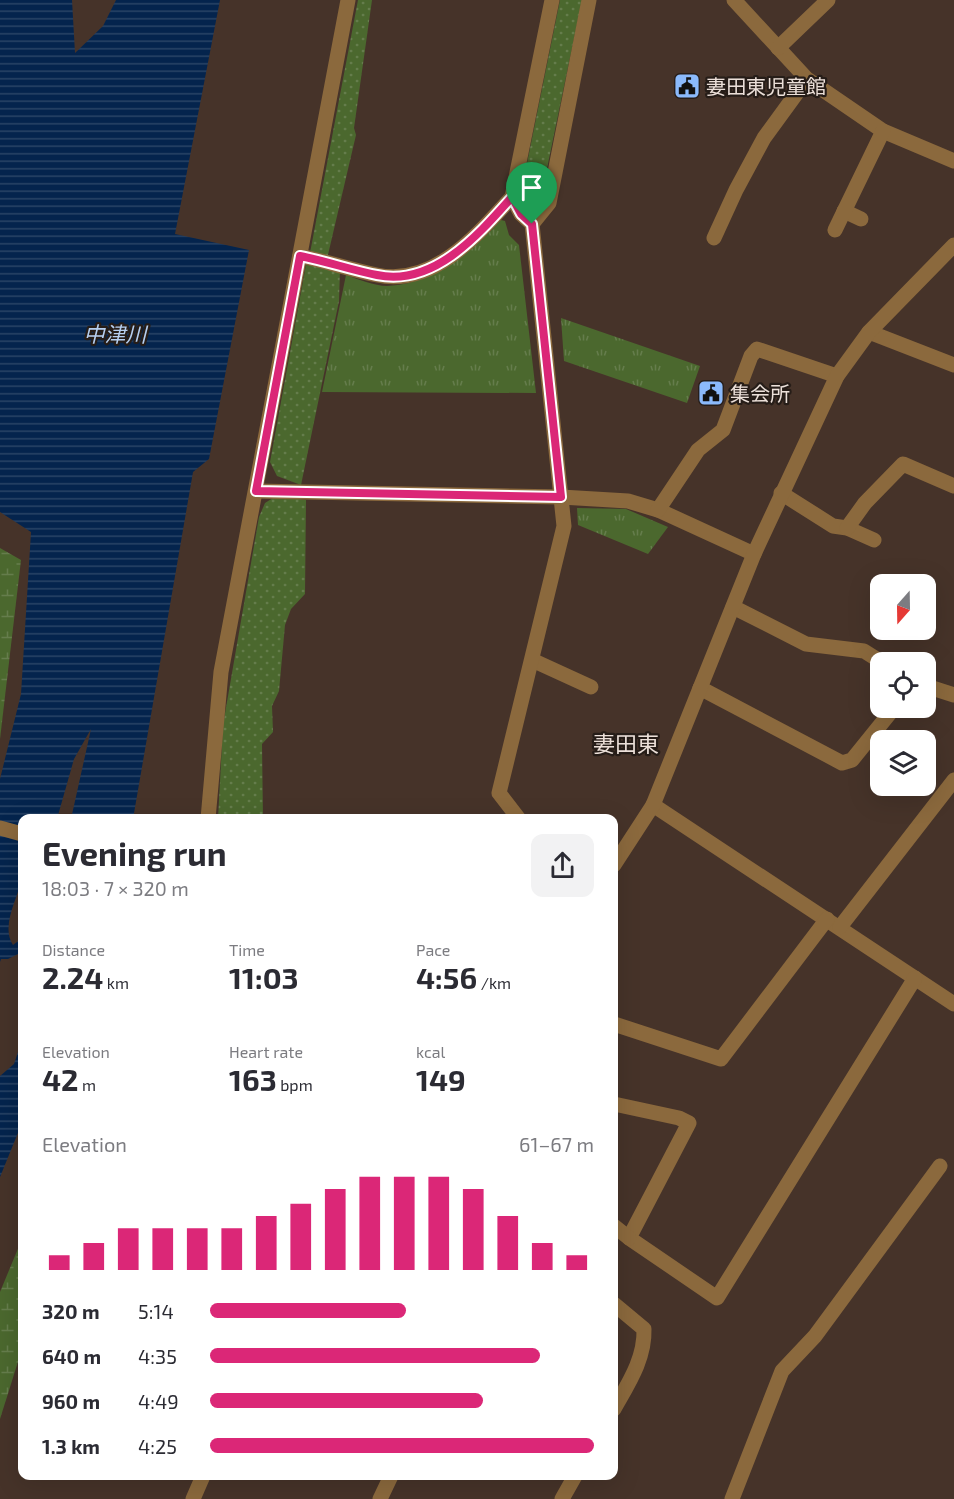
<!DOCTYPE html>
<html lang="en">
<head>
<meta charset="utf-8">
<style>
	:root { --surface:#fff; --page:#f2f2f3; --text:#2b2b33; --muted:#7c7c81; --accent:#db2777 }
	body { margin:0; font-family:"Exo 2","Noto Sans JP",sans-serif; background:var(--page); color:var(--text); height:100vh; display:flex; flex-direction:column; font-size:22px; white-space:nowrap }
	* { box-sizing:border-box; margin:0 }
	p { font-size:20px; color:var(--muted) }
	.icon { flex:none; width:33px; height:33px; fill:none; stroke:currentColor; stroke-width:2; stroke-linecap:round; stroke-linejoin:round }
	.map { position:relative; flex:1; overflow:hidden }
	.details { position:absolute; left:18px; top:814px; width:600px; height:666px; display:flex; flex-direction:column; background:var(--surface); border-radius:12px; box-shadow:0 6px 24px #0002 }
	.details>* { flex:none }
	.needle { width:39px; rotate:200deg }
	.tools { position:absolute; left:870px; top:574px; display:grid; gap:12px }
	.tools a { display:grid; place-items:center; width:66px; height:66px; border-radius:12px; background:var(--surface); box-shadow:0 6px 24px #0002; font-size:30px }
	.pin { position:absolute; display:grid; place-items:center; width:51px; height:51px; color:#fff; margin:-62px -26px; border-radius:50% 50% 50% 0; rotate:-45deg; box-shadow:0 0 6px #0007 }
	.pin .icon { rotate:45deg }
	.round { display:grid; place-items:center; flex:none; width:63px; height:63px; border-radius:12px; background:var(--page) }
	.overview { display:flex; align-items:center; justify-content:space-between; height:102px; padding:0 24px }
	h1 { font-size:33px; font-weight:700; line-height:45px }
	.stats { display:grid; grid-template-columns:repeat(3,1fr); gap:9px; height:102px; padding:6px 24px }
	.stats div { display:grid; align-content:center }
	.stats b { font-size:30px; font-weight:700 }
	.stats small { font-size:16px; font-weight:400 }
	.stats p { font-size:16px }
	.chart { height:168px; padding:12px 24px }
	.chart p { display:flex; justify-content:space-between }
	.chart svg { width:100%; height:108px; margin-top:6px; stroke:var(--accent); stroke-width:6 }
	ul { padding:0 24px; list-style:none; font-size:20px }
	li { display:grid; grid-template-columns:96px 72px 1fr; align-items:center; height:45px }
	li i { height:15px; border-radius:8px; background:var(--accent) }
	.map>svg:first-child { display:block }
	.grass { fill:url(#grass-tufts) }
	.wetland { fill:url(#wetland-marsh) }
	.garden { fill:url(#garden-dots) }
	.water { fill:url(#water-rules) }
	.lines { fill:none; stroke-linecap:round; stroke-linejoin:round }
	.minor { stroke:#8b693d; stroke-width:15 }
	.tertiary { stroke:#8b693d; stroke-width:15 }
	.route-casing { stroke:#fff; stroke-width:12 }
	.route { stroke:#db2777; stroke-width:8 }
	.labels { text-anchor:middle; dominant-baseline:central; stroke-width:4.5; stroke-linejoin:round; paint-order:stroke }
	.poi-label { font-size:20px; fill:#ece0d9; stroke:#261d18; text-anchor:start }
	.water-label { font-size:21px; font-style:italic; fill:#b6cff0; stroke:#261d18 }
	.quarter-label { font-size:22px; fill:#ece0d9; stroke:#261d18 }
</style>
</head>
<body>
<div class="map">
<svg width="954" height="1499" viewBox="0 0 954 1499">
	<defs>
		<pattern id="grass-tufts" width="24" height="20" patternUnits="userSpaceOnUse" patternTransform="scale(1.5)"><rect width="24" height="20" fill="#4b682e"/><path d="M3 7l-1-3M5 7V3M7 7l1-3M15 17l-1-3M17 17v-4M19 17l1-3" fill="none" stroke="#657d4c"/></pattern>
		<pattern id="wetland-marsh" width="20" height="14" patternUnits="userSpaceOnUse" patternTransform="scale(1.5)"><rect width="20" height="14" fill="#4b682e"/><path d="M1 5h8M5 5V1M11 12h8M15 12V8" fill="none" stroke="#657d4c"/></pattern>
		<pattern id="garden-dots" width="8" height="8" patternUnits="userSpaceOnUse" patternTransform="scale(1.5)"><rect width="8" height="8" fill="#4b682e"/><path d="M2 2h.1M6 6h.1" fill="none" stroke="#657d4c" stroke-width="1.8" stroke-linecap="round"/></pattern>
		<pattern id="water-rules" width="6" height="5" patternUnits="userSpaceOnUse" patternTransform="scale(1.5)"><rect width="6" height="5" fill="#04244d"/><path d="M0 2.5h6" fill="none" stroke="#294466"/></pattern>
	</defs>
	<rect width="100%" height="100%" fill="#463329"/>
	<!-- grass -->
	<g class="grass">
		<path d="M501,220L505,221L509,235L519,245L536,393L322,392L346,275C358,279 374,286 387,286C434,284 471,253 501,220Z"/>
		<path d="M561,318L700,366L687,403L564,361Z"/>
		<path d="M577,508L626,509L668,527L648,554L578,525Z"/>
	</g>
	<!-- wetland -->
	<g class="wetland">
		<path d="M0,548L21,560L0,739Z"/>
		<path d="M22,1239V1349L0,1419V1292Z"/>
	</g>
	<!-- garden -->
	<g class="garden">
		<path d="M358,0H372L354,128L356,135L327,259L310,253Z"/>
		<path d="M560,0H582L545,178L547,190L538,198L531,194L523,183Z"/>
		<path d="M306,265L340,269L339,301L301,485L277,476L270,462Z"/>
		<path d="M276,496L306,500L305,594L291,609L285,625L279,691L272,706L273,732L262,744L263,819H218L223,725L259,517L265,503Z"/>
	</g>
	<!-- water -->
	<g class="water">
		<path d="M0,0H72L75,53L103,26L116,0H220L175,234L249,250L209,459L193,472L133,819H71L91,729L74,759L57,819H22C22,838 25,859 22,877C19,897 0,925 13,945L22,938V952L8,959H1L0,962V779L21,694L31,532L0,512Z"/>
		<path d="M22,1040V1123L0,1177V1076L14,1064Z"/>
	</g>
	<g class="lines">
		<!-- minor -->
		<g class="minor">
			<path d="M734,0L807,79L883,131L954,161"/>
			<path d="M778,48L828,0"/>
			<path d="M844,211L861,219"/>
			<path d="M532,224L549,203L589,0"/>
			<path d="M835,230L883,131"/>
			<path d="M714,238L736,190L764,138L807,79"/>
			<path d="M300,256C326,261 351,270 377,275C434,287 478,234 512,197"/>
			<path d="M869,332L954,365"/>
			<path d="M256,491L561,497L628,501L658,510L754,554"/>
			<path d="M781,493L833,526L847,528L874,540"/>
			<path d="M658,510L698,450L723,430L751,356L757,349L837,376"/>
			<path d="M847,528L865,503L903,464L954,486"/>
			<path d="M733,607L806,644L864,651L883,663"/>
			<path d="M532,660L591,687"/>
			<path d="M926,686L954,695"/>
			<path d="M700,688L842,763L852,760L894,708"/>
			<path d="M653,805L954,1004"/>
			<path d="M519,819L499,793L564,526L532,224L521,214L512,197L552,0"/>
			<path d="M0,828L22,834"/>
			<path d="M614,865L653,805L754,554L837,376L869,332L954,245"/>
			<path d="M840,927L954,780"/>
			<path d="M614,1024L721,1059L827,919"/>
			<path d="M614,1104L679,1118L689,1123L629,1238L717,1298L915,978"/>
			<path d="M614,1226L629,1238"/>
			<path d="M614,1304L644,1329C645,1359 628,1384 614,1409"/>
			<path d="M193,1499L203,1476"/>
			<path d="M380,1499L391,1476"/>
			<path d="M562,1499L575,1476"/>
			<path d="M732,1499L782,1371L815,1336L940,1166"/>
		</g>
		<!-- tertiary -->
		<path class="tertiary" d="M208,819L221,672L348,0"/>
	</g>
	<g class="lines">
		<defs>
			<path id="route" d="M512,197L521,214L532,224L561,497L256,491L300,256C326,261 351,270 377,275C434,287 479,234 512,197Z"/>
		</defs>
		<!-- route casing -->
		<use href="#route" class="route-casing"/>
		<!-- route -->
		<use href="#route" class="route"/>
	</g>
	<!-- icons -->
	<defs>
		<symbol id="civic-square" viewBox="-11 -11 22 22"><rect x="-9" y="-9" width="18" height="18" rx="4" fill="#8bbafc" stroke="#261d18"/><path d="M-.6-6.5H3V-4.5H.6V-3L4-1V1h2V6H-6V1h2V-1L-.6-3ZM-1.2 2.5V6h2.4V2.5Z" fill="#111"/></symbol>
	</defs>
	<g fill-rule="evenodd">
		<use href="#civic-square" x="672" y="71" width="30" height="30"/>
		<use href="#civic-square" x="696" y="378" width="30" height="30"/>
	</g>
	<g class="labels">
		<!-- poi labels -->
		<g class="poi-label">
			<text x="706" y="86">妻田東児童館</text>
			<text x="730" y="393">集会所</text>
		</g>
		<!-- water labels -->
		<g class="water-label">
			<text x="115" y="333">中津川</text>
		</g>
		<!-- quarter labels -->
		<g class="quarter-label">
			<text x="626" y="743">妻田東</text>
		</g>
	</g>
</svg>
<div class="tools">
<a><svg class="needle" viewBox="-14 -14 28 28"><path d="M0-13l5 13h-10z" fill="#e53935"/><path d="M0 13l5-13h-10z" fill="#7c7c81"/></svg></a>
<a><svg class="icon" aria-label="locate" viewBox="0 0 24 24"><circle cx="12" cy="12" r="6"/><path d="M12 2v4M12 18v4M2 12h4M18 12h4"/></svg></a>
<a><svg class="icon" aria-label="layers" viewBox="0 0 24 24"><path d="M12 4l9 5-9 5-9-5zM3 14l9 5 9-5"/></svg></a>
</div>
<div class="pin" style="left:532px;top:224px;background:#1e9e55"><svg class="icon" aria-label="arrive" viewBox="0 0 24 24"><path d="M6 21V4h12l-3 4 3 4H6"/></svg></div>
<section class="details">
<div class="overview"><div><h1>Evening run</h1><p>18:03 · 7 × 320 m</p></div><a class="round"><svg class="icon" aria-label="share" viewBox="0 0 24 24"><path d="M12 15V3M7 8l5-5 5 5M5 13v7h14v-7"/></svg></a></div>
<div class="stats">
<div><p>Distance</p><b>2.24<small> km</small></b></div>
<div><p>Time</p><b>11:03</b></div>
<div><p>Pace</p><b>4:56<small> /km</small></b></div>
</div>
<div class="stats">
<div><p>Elevation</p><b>42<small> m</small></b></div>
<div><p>Heart rate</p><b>163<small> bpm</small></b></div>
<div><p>kcal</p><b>149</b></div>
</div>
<div class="chart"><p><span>Elevation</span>61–67 m</p>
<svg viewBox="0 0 160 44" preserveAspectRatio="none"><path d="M5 44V38M15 44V33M25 44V27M35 44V27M45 44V27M55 44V27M65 44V22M75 44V17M85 44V11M95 44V6M105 44V6M115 44V6M125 44V11M135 44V22M145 44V33M155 44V38"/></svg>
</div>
<ul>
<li><b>320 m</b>5:14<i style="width:51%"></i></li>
<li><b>640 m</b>4:35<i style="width:86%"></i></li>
<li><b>960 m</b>4:49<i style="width:71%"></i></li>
<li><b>1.3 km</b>4:25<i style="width:100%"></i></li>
</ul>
</section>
</div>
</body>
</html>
